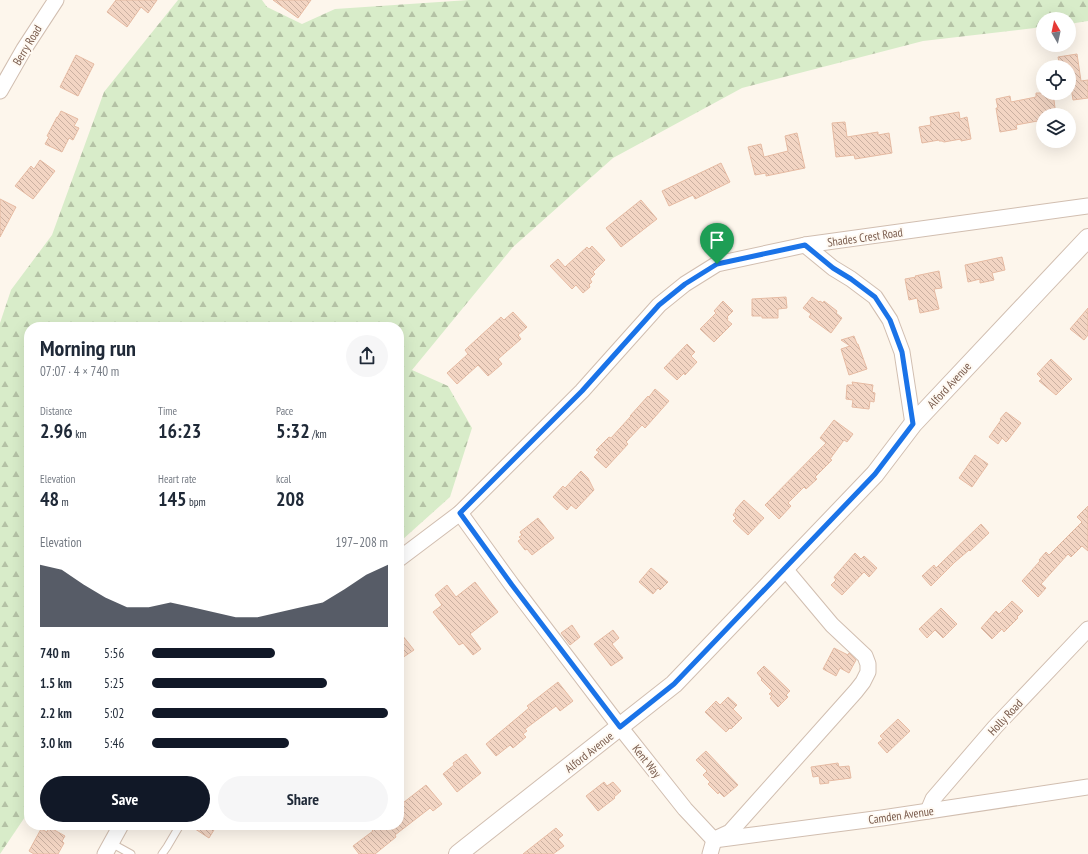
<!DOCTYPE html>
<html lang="en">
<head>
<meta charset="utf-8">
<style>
	:root { --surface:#fff; --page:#f6f6f7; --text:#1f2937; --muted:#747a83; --accent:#111827 }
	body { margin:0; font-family:"PT Sans Narrow",sans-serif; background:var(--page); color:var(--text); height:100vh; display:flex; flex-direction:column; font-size:15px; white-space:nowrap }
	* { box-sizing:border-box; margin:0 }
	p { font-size:13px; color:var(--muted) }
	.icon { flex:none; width:22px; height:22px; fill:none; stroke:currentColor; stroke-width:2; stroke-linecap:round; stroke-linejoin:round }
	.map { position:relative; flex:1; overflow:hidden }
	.sheet { position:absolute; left:24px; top:322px; width:380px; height:508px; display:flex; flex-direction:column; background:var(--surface); border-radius:16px; box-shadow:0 4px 16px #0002 }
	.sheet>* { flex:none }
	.needle { width:26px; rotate:351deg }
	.buttons { position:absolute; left:1036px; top:12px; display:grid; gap:8px }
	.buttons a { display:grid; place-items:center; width:40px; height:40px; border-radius:50%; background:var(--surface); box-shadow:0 4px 16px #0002; font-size:20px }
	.pin { position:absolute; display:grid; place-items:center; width:34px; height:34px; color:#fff; margin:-41px -17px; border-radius:50% 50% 50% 0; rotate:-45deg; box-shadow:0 0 4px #0007 }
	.pin .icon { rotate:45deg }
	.round { display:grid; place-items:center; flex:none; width:42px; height:42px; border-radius:21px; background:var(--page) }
	.summary { display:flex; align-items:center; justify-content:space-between; height:68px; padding:0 16px }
	h1 { font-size:22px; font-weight:800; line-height:30px }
	.metrics { display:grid; grid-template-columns:repeat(3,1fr); gap:6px; height:68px; padding:4px 16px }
	.metrics div { display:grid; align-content:center }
	.metrics b { font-size:20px; font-weight:800 }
	.metrics small { font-size:11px; font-weight:400 }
	.metrics p { font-size:11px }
	.chart { height:112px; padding:8px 16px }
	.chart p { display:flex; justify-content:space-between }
	.chart svg { width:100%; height:72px; margin-top:4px; fill:var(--accent); opacity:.7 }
	.action { display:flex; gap:8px; margin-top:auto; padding:8px 16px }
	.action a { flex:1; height:46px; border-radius:24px; background:var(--accent); color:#fff; font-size:16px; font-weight:800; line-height:46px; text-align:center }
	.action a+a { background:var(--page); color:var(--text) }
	ul { padding:0 16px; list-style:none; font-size:13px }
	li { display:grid; grid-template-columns:64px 48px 1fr; align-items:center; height:30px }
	li i { height:10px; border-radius:5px; background:var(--accent) }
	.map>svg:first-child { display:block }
	.forest { fill:url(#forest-firs) }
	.building { fill:url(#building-back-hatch); stroke:#e6bba3 }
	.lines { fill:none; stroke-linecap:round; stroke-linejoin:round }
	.service-casing { stroke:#d1beb0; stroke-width:9 }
	.minor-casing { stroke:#d1beb0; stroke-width:17 }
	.tertiary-casing { stroke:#d1beb0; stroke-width:20 }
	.service { stroke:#fff; stroke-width:7 }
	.minor { stroke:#fff; stroke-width:15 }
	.tertiary { stroke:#fff; stroke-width:18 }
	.route-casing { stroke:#fff; stroke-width:8 }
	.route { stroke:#1a73e8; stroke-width:5 }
	.labels { text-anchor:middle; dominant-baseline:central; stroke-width:4; stroke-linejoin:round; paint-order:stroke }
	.street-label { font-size:12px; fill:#7a5c4d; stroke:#fffaf3 }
</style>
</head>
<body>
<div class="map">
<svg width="1088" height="854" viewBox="0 0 1088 854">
	<defs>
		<pattern id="forest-firs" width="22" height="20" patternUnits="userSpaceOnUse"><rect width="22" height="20" fill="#d8ecc9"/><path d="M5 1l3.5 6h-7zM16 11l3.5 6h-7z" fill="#b4c2a5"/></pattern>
		<pattern id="building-back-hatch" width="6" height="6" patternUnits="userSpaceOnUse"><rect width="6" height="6" fill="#f3d5c3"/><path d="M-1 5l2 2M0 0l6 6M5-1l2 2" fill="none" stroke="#cab0a1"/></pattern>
	</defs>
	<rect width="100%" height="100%" fill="#fdf6ec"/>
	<!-- forest -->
	<path class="forest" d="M178,0H262L267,7L302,24L335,9L469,0H1088V21L1069,24V19H1043V27L923,41L742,88L613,158L513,247L412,370L448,386L472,428L450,497L402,540L399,537V327H29V811L0,854V323L11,290L52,235L104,92Z"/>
	<!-- building -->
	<g class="building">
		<path d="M116,0H157L148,13L141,7L127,27L107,12Z"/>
		<path d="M273,0H311L298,18Z"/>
		<path d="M1077,54L1081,81L1088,80V98L1073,100L1069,74V67H1060L1058,57Z"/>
		<path d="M76,55L94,64L78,96L60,87Z"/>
		<path d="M1036,93H1053L1056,115H1043V120L1016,125L1017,129L1000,132L996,108H998L996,99L1010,96L1011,102L1036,97Z"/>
		<path d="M61,111L78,119L74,126L79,128L73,140L69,138L62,152L45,144L49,137L47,136L57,117H58Z"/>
		<path d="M959,112L960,119L967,117L971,139L961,141V139L944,142L942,141H939V140L922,143L919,127L931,125L930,117Z"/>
		<path d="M845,122L847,137L878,132V135L889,133L892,153L855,159L854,155L836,157L832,123Z"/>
		<path d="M797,133L805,168L766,176V173L755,175L748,147L761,144L764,157L788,151L785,136Z"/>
		<path d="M40,160L55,171L33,199L15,186L31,166L34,169Z"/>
		<path d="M721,163L730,182L695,199L693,195L669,206L662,191Z"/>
		<path d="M0,199L16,207L0,237Z"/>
		<path d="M641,200L657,219L621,247L606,228Z"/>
		<path d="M592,246L605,260L593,272L595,274L590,279L592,282L589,285L590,287L583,293L576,285L572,289L550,266L558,259L565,267L587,247L589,249Z"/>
		<path d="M1002,257L1005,270L992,273L994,280L980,283V279L968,282L965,265Z"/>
		<path d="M939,271L942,288L934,289L939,309L920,313L917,298L909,300L905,279L916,277L915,276Z"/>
		<path d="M786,297L787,308L778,309V318H762V316H752V299Z"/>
		<path d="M812,297L819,302L820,301L823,303L824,301L837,311L836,313L842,318L831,333L809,317L811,314L803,308Z"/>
		<path d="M723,301L733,311L727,317L728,318L727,320L732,324L714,342L700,329L716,313L714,311Z"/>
		<path d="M1088,308V335L1084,340L1070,329Z"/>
		<path d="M513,312L527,327L518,335L521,339L498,359L502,364L488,376L478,365L457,384L447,373L468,354L465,350L501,317L504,320Z"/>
		<path d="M854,336L857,344H858L867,369L849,375L841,349L850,346L841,340Z"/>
		<path d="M687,344L695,352L691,356L697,362L685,375L684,373L677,380L664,368Z"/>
		<path d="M1051,359L1072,379L1056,395L1039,381L1042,379L1037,374Z"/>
		<path d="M852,382L873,385L872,392L875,393L874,402L870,401L869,409L852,407L853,400L846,399L847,385H853Z"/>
		<path d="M655,389L669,401L645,428L642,425L626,442L628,444L606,468L594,457L599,452L596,450L609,437L611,438L631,416H630L648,396L649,397Z"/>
		<path d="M1006,412L1021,423L1008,440L1006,442L1002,438L998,444L989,437L1001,420L1000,419Z"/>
		<path d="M834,420L853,434L847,442L844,440L830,459L832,460L815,477L817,479L806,489L804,487L788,503L791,506L779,519L765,505L826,443L820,438Z"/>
		<path d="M975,455L988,464L972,487L959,478Z"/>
		<path d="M581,471L588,478L594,490L576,509L571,505L567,510L553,497L563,486L565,488Z"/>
		<path d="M744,500L764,518L748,535L733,521L736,518L733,515L736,511L735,510Z"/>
		<path d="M1088,506V551L1082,546L1071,557L1068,554L1041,584L1046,588L1038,597L1022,581L1040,561L1039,560L1046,552L1049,555L1082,522L1077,517Z"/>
		<path d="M538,518L554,538L532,555L527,549L525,550L518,541L521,539L519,537L522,535L520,532Z"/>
		<path d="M981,524L989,533L970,551L969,550L955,562L931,586L922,576L934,565L936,568Z"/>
		<path d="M855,553L861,559L864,556L877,568L869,577L864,572L842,595L831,585L836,580L834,577Z"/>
		<path d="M651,568L668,582L660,590L658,588L653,594L639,582Z"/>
		<path d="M475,582L498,612L470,634L481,649L473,655L463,643L459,645L433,612L442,605L435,595L447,585L456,597Z"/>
		<path d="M1012,601L1023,611L1017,617L1018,618L1004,632L1002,629L992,639L981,628L996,611L999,614Z"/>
		<path d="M941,608L957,624L943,638L935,630L927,638L919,629Z"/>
		<path d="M572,625L580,637L570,645L561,633Z"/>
		<path d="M613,630L619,638L612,644L623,658L611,666L594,644Z"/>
		<path d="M399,631L414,650L399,660Z"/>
		<path d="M834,648L848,655L849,653L856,660L849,673L840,668L836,676L823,669Z"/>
		<path d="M764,666L790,691L786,695L788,697L778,707L770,698L772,696L769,694L772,691L761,680L762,679L757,673Z"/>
		<path d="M558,682L573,701L560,711L556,706L525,729L527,731L523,734L526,737L513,748L510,745L496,756L486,744L529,708L527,706Z"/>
		<path d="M728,697L737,705L733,709L742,718L731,729L730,728L726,732L705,712L716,701L720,705Z"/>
		<path d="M898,719L910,731L887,753L878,743L883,739L880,736Z"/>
		<path d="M706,751L738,785L724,797L719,792L718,794L708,784L710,782L703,775L707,771L696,760Z"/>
		<path d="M466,754L481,773L457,792L443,774L454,765L453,763Z"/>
		<path d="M838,763L839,767L849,766L851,778L828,781L829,783L820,784L819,776L813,777L811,767Z"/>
		<path d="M604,782L607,786L613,782L621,791L614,797L615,798L598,811L586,796Z"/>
		<path d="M426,785L442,804L433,811L430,808L395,835L396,837L375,854H359L353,846L373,831L372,830L377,825H399V806Z"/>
		<path d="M189,825H217L209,838Z"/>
		<path d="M49,827L65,836L62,841L64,843L58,854H34L29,851L41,829L47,832Z"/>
		<path d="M556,828L563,835L558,839L564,846L553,854H523Z"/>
	</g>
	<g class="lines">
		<defs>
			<g id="service">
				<path d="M111,843L131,854"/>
				<path d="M162,854L167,847L180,825"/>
			</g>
			<g id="minor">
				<path d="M0,91L24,49L56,0"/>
				<path d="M805,245L833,268L851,279L875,297L890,320L902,352L913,424"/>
				<path d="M460,513L512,585L620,727L685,809L714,840"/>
				<path d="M399,559L460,513L582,391L659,305L685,284L717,264L805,245L1088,206"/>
				<path d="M928,811L933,799L995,727L1088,629"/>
				<path d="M717,838L730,832L856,691L863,682L868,672V664L865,656L832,625L785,569"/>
				<path d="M714,840L882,818L1088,787"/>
				<path d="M105,854L121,825"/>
				<path d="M710,854L714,840"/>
			</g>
			<path id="tertiary" d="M458,854L674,684L875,474L913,424L1088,238"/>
		</defs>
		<!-- service casing -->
		<use href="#service" class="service-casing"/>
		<!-- minor casing -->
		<use href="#minor" class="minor-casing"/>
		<!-- tertiary casing -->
		<use href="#tertiary" class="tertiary-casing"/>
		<!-- service -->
		<use href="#service" class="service"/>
		<!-- minor -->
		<use href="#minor" class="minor"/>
		<!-- tertiary -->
		<use href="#tertiary" class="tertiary"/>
	</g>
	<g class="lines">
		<defs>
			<path id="route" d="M805,245L833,268L851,279L875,297L890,320L902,352L913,424L875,474L674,684L620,727L512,585L460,513L582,391L659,305L685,284L717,264Z"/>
		</defs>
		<!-- route casing -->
		<use href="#route" class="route-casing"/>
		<!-- route -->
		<use href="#route" class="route"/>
	</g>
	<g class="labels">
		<!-- street labels -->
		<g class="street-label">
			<text transform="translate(27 45) rotate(-59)">Berry Road</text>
			<text transform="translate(865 237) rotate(-8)">Shades Crest Road</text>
			<text transform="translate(949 385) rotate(-47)">Alford Avenue</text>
			<text transform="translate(1005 717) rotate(-47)">Holly Road</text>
			<text transform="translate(589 752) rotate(-38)">Alford Avenue</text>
			<text transform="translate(647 761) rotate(52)">Kent Way</text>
			<text transform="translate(901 815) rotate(-8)">Camden Avenue</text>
		</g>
	</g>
</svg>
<div class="buttons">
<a><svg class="needle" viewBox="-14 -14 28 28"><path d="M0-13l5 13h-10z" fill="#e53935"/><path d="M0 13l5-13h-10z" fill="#747a83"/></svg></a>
<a><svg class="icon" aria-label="locate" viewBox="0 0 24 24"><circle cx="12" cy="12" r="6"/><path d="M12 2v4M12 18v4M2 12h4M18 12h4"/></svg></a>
<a><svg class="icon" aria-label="layers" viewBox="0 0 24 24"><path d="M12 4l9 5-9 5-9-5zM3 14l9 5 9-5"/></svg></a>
</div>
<div class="pin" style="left:717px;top:264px;background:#1e9e55"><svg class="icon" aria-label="arrive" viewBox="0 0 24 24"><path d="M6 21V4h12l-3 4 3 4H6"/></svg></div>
<section class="sheet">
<div class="summary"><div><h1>Morning run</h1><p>07:07 · 4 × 740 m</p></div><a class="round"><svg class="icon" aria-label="share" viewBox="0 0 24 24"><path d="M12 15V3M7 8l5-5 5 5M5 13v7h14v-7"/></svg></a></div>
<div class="metrics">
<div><p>Distance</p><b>2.96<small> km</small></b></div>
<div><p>Time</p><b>16:23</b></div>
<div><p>Pace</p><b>5:32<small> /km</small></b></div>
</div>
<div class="metrics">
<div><p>Elevation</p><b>48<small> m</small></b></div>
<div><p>Heart rate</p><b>145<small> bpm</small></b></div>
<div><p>kcal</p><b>208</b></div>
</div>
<div class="chart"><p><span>Elevation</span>197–208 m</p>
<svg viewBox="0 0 160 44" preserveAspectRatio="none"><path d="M0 44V6L10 9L20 18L30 26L40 32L50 32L60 29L70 32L80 35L90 38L100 38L110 35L120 32L130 29L140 21L150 12L160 6V44z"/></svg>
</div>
<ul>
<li><b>740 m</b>5:56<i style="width:52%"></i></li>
<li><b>1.5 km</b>5:25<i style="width:74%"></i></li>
<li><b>2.2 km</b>5:02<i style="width:100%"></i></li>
<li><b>3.0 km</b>5:46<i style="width:58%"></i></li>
</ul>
<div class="action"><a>Save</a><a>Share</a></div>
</section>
</div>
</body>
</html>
